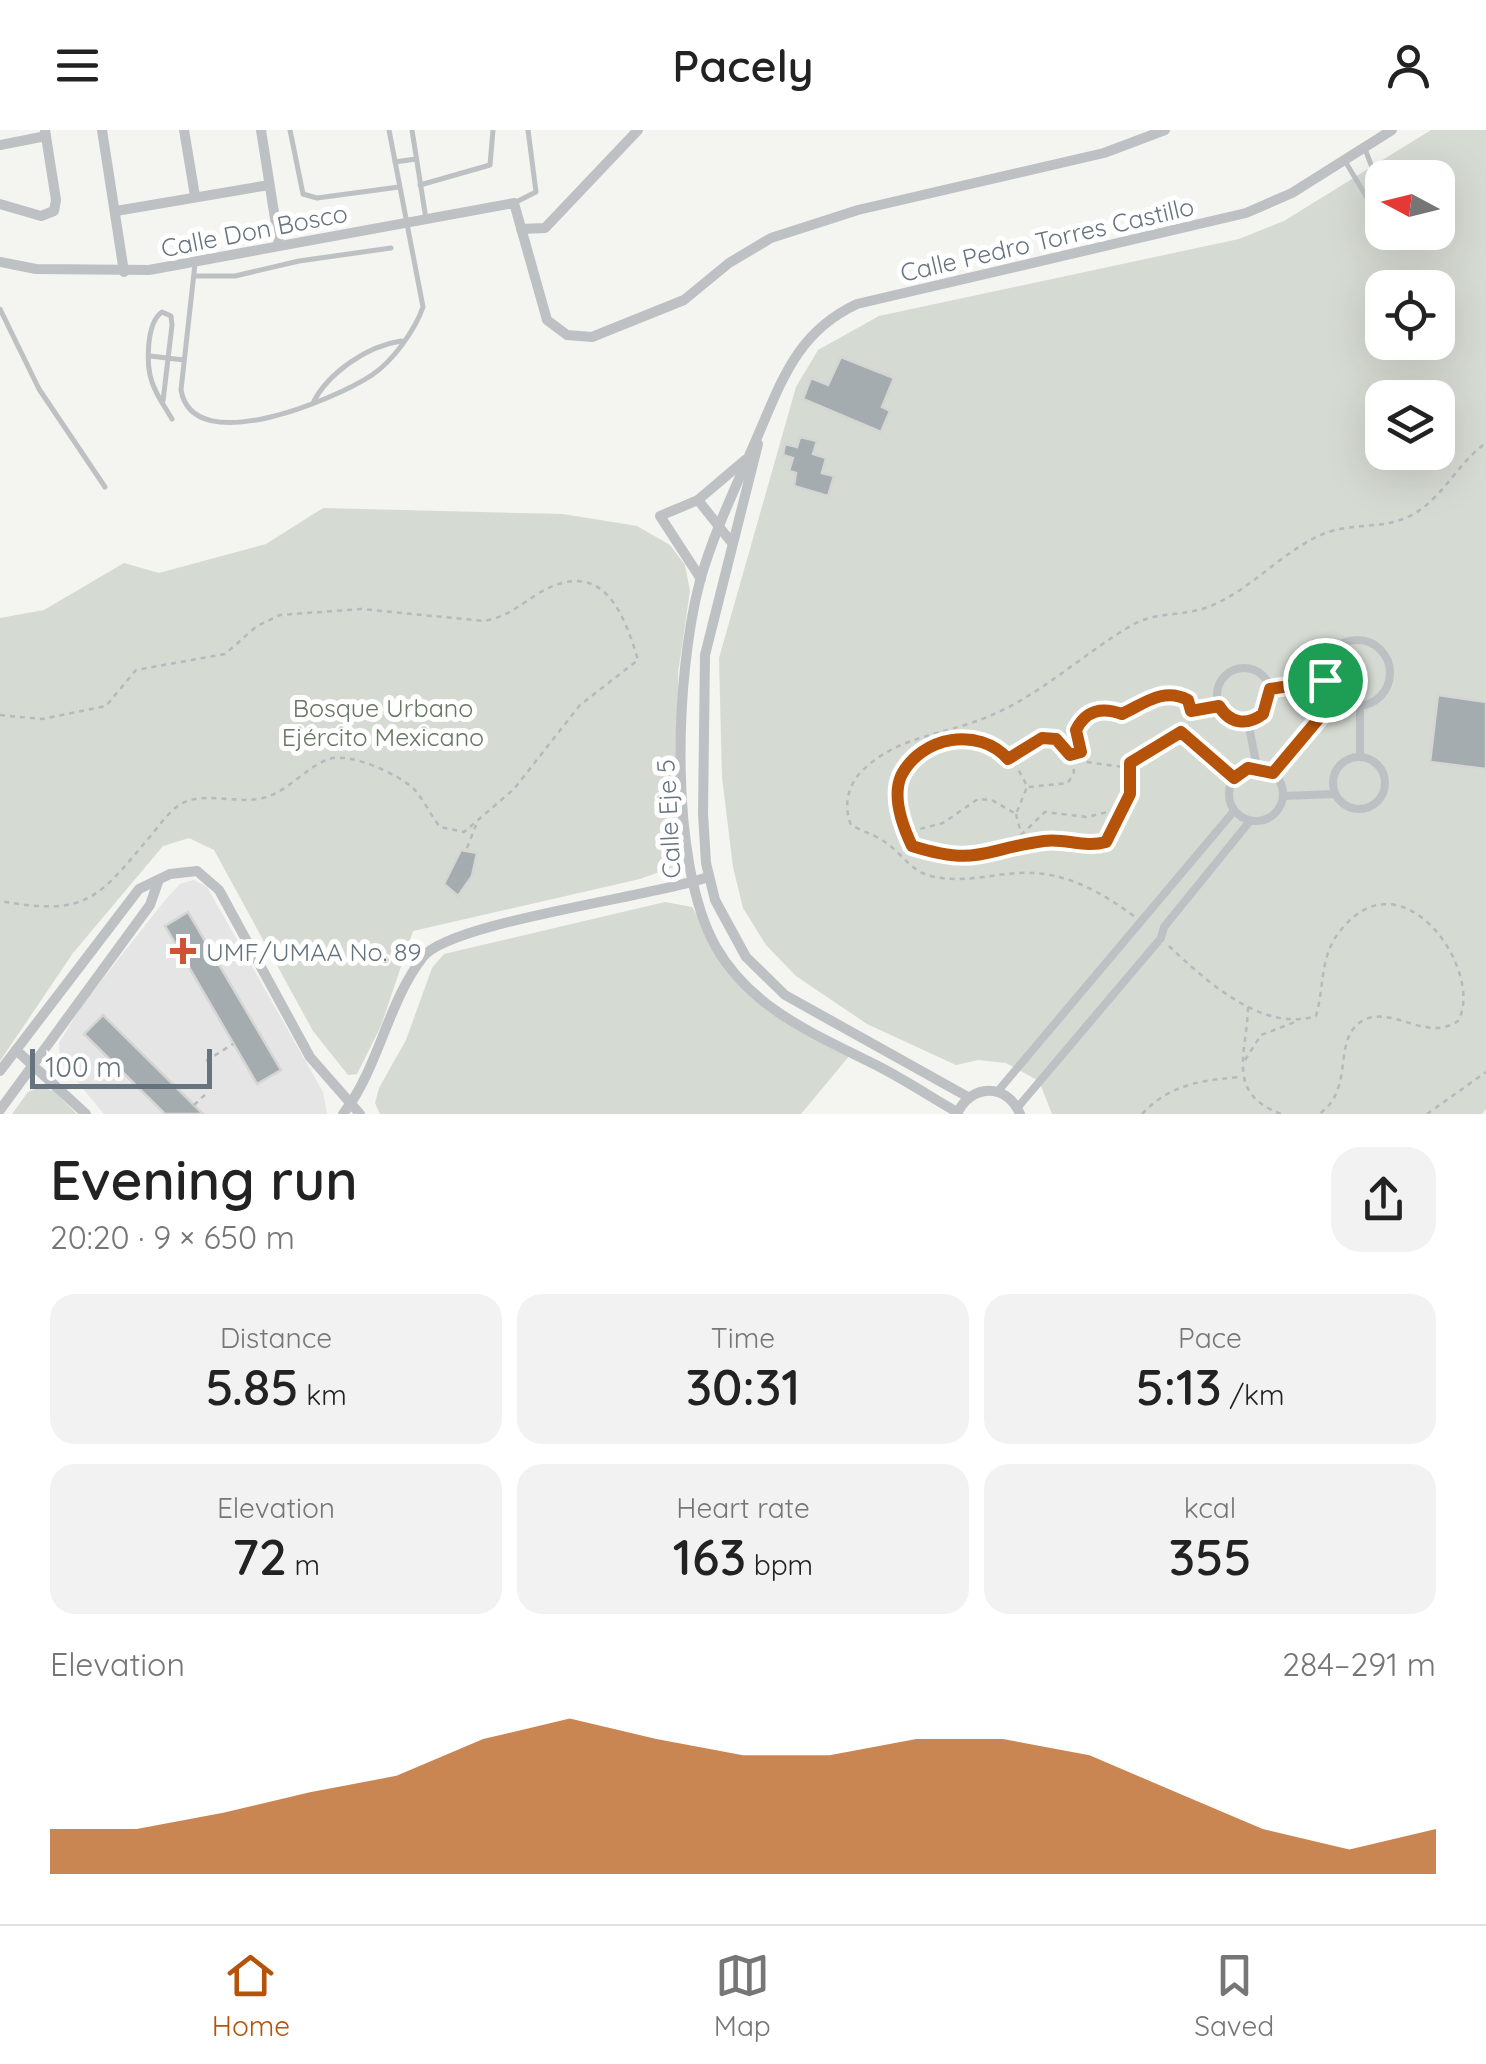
<!DOCTYPE html>
<html lang="en">
<head>
<meta charset="utf-8">
<style>
	:root { --surface:#fff; --page:#f2f2f2; --text:#222; --muted:#767676; --line:#e0e0e0; --accent:#b45309 }
	body { margin:0; font-family:Quicksand,sans-serif; background:var(--page); color:var(--text); height:100vh; display:flex; flex-direction:column; font-size:38px; white-space:nowrap }
	* { box-sizing:border-box; margin:0 }
	p { font-size:32px; color:var(--muted) }
	.icon { flex:none; width:55px; height:55px; fill:none; stroke:currentColor; stroke-width:2; stroke-linecap:round; stroke-linejoin:round }
	.map { position:relative; height:984px; overflow:hidden }
	.side { display:flex; flex-direction:column; background:var(--surface); flex:1 }
	.side>* { flex:none }
	.needle { width:65px; rotate:277deg }
	.fabs { position:absolute; left:1365px; top:30px; display:grid; gap:20px }
	.fabs a { display:grid; place-items:center; width:90px; height:90px; border-radius:20px; background:var(--surface); box-shadow:0 10px 40px #0002; font-size:50px }
	.scale { position:absolute; left:30px; bottom:25px; width:182px; box-sizing:border-box; padding-left:10px; border:5px solid #66747f; border-top:0; font-size:28px; line-height:35px; white-space:nowrap; color:#66747f; -webkit-text-stroke:8px #fff; paint-order:stroke }
	.pin { position:absolute; display:grid; place-items:center; width:85px; height:85px; color:#fff; margin:-42px; border:5px solid #fff; border-radius:50%; box-shadow:0 2px 10px #0007 }
	.round { display:grid; place-items:center; flex:none; width:105px; height:105px; border-radius:30px; background:var(--page) }
	.head { display:flex; align-items:center; justify-content:space-between; height:170px; padding:0 50px }
	h1 { font-size:55px; font-weight:600; line-height:75px }
	.metrics { display:grid; grid-template-columns:repeat(3,1fr); gap:15px; height:170px; padding:10px 50px }
	.metrics div { display:grid; align-content:center; border-radius:25px; background:var(--page); text-align:center }
	.metrics b { font-size:50px; font-weight:600 }
	.metrics small { font-size:28px; font-weight:400 }
	.metrics p { font-size:28px }
	.chart { height:280px; padding:20px 50px }
	.chart p { display:flex; justify-content:space-between }
	.chart svg { width:100%; height:180px; margin-top:10px; fill:var(--accent); opacity:.7 }
	header { display:flex; justify-content:space-between; align-items:center; height:130px; padding:0 50px; background:var(--surface); font-size:45px; font-weight:600 }
	.menu { display:flex; justify-content:space-around; align-items:center; height:140px; border-top:2px solid var(--line); background:var(--surface); font-size:28px; color:var(--muted) }
	.menu a { display:grid; justify-items:center; gap:5px }
	.menu .current { color:var(--accent) }
	.map>svg:first-child { display:block }
	.built { fill:#e4e5e4 }
	.green { fill:#d5dad2; fill-rule:evenodd }
	.building { fill:#a4acb0; stroke:#d5d5d3; stroke-width:2.5 }
	.lines { fill:none; stroke-linecap:round; stroke-linejoin:round }
	.path { stroke:#b7babc; stroke-width:2.5; stroke-dasharray:5 5; stroke-linecap:butt }
	.service { stroke:#bdc1c4; stroke-width:5 }
	.pedestrian { stroke:#bdc1c4; stroke-width:8 }
	.minor { stroke:#bdc1c4; stroke-width:10 }
	.route-casing { stroke:#fff; stroke-width:20 }
	.route { stroke:#b45309; stroke-width:12 }
	.poi-dot { fill:#d15334; stroke:#fff; stroke-width:4 }
	.labels { text-anchor:middle; dominant-baseline:central; stroke-width:10; stroke-linejoin:round; paint-order:stroke }
	.street-label { font-size:25px; fill:#66747f; stroke:#fff }
	.park-label { font-size:25px; fill:#687664; stroke:#fff }
	.poi-label { font-size:25px; fill:#66747f; stroke:#fff; text-anchor:start }
</style>
</head>
<body>
<header><svg class="icon" aria-label="menu" viewBox="0 0 24 24"><path d="M4 6h16M4 12h16M4 18h16"/></svg>Pacely<svg class="icon" aria-label="person" viewBox="0 0 24 24"><circle cx="12" cy="8" r="4"/><path d="M4 21q1-7 8-7t8 7"/></svg></header>
<div class="map">
<svg width="1486" height="984" viewBox="0 0 1486 984">
	<rect width="100%" height="100%" fill="#f4f4f0"/>
	<!-- built -->
	<path class="built" d="M194,750L207,757L323,962L327,984H104L60,931L59,913L83,874L166,769L180,754Z"/>
	<!-- green -->
	<g class="green">
		<path d="M1431,0H1486V979L1482,984H1052L1039,951L1006,933L978,930L956,935L867,894L796,846L766,815L743,778L733,737L722,647L719,528L796,257L818,220L879,186L1239,109L1284,91ZM1382,48H1438V102H1382ZM1382,158H1438V212H1382ZM1382,268H1438V322H1382Z"/>
		<path d="M323,378L563,384L637,396L670,415L685,435L690,461L678,543L682,718L676,736L640,749L413,801L381,896L357,944L348,945L313,901L214,720L189,708L163,716L73,823L0,931V488L44,480L124,433L159,443L266,414Z"/>
		<path d="M665,772L692,777L737,850L850,925L801,984H380L375,973L379,958L406,910L432,838L444,824Z"/>
		<path d="M40,957L54,961L77,984H12L28,962Z"/>
	</g>
	<!-- building -->
	<g class="building">
		<path d="M841,227L894,248L882,277L890,281L881,302L803,269L811,248L828,255Z"/>
		<path d="M800,307L817,311L813,324L826,328L822,343L834,346L828,366L794,356L796,343L789,341L793,328L783,325L785,314L797,317Z"/>
		<path d="M1438,565L1486,572V639L1430,632Z"/>
		<path d="M461,720L477,723L472,746L458,766L444,754Z"/>
		<path d="M188,782L281,940L257,954L165,796Z"/>
		<path d="M103,885L194,975L203,984H165L84,904Z"/>
	</g>
	<g class="lines">
		<!-- path -->
		<g class="path">
			<path d="M1164,564L1187,570L1190,596L1123,637L1086,632L1076,600L1082,588L1109,579L1122,585Z"/>
			<path d="M1193,581L1219,576"/>
			<path d="M0,585L42,589L106,576L136,540L225,524L257,496L280,485L361,479L484,491C507,487 520,475 539,463C601,427 623,479 638,530L580,575L514,659L464,702L440,697C431,686 424,670 414,659C398,644 350,622 329,629C304,638 290,661 263,668C239,674 209,663 187,671C173,676 162,692 153,703C98,768 89,787 0,771"/>
			<path d="M1182,603L1234,647"/>
			<path d="M1008,629L1042,608L1057,609L1070,625L1074,642L1068,653L1028,657"/>
			<path d="M1016,684L1024,715"/>
			<path d="M1021,705L1045,682L1087,687L1124,678"/>
			<path d="M912,715L916,700L943,693L978,669L992,670L1016,684L1027,657C993,569 861,608 912,715C979,738 983,719 1043,711C1066,708 1084,718 1106,711L1130,664V633"/>
			<path d="M467,718L476,695"/>
			<path d="M1134,786C1099,761 1065,741 1020,743C992,744 964,753 935,747C910,742 905,726 885,712C875,705 862,701 851,695C843,676 848,654 863,640C899,605 945,605 987,587C1040,566 1085,522 1134,494C1156,482 1185,486 1208,477C1250,461 1281,422 1323,404C1351,392 1383,400 1410,386C1443,369 1457,333 1486,313"/>
			<path d="M1169,816C1205,850 1262,903 1316,886C1324,859 1320,829 1337,805C1401,716 1486,843 1458,891C1426,913 1391,874 1362,891C1331,910 1356,959 1319,984"/>
			<path d="M1248,877C1247,924 1225,963 1281,984"/>
			<path d="M1245,930L1261,905L1295,892"/>
			<path d="M206,931L233,914"/>
			<path d="M194,975L208,962"/>
			<path d="M1142,984C1170,954 1202,950 1242,947"/>
			<path d="M1427,984L1486,942"/>
		</g>
		<!-- service -->
		<g class="service">
			<path d="M290,0L303,64L317,68L399,57"/>
			<path d="M412,0L426,89"/>
			<path d="M1365,19L1382,63"/>
			<path d="M1345,31L1375,81"/>
			<path d="M395,32L416,29"/>
			<path d="M420,55L490,35L493,0"/>
			<path d="M514,73L536,62L528,0"/>
			<path d="M195,134L181,260C193,330 336,269 372,245C393,231 415,200 423,177L389,0"/>
			<path d="M194,146H235L299,131L391,118"/>
			<path d="M0,179L39,259L105,357"/>
			<path d="M150,226L184,230"/>
			<path d="M163,271L172,195L171,186L162,182C146,193 146,235 152,252C156,265 165,277 172,289"/>
			<path d="M313,273C328,243 367,216 401,211"/>
		</g>
		<!-- pedestrian -->
		<g class="pedestrian">
			<circle cx="1357" cy="543" r="33"/>
			<circle cx="1244" cy="565" r="27"/>
			<path d="M1270,559L1325,550"/>
			<path d="M1248,592L1257,637"/>
			<circle cx="1359" cy="653" r="26"/>
			<path d="M1360,627V576"/>
			<circle cx="1256" cy="664" r="27"/>
			<path d="M1273,643L1336,568"/>
			<path d="M1283,666L1335,664"/>
			<path d="M998,961L1234,681"/>
			<path d="M1018,977L1161,808L1164,797L1250,691"/>
		</g>
		<!-- minor -->
		<g class="minor">
			<path d="M102,0L124,142"/>
			<path d="M184,0L195,66"/>
			<path d="M261,0L279,114"/>
			<path d="M0,15L46,6"/>
			<path d="M0,74L41,86L54,81L56,70L45,0"/>
			<path d="M116,81L269,55"/>
			<path d="M521,99L545,98L638,0"/>
			<path d="M0,132L36,139L149,140L514,73L547,190L567,205L592,207L684,170L729,133L771,108L858,80L1104,23L1165,0"/>
			<path d="M758,314L705,525L703,684L706,733L715,770L746,827L785,865L968,967"/>
			<path d="M698,370L732,413"/>
			<path d="M701,449L660,386L698,370L745,330"/>
			<path d="M16,920L86,984"/>
			<path d="M0,941L139,759L170,744L197,741L219,760L310,927L360,984"/>
			<path d="M0,980L150,775L158,752"/>
			<path d="M957,982C931,967 905,950 878,936C817,905 752,880 716,817C668,732 675,545 700,451C714,401 739,350 759,303C783,247 799,201 857,174L1246,83L1292,63L1392,0"/>
			<path d="M343,984C379,938 387,873 423,827C450,792 652,767 708,747"/>
			<path d="M957,984C970,954 1007,952 1020,984"/>
		</g>
	</g>
	<g class="lines">
		<defs>
			<path id="route" d="M1325,550L1336,568L1273,643L1248,638L1234,648L1181,602L1130,633V664L1106,712C1084,718 1066,708 1044,711C983,719 979,737 912,716C903,697 892,667 901,646C921,606 979,596 1008,629L1042,608L1056,609L1070,625L1081,622L1076,600C1086,580 1102,577 1122,584C1145,573 1164,557 1188,570L1191,581L1219,576C1230,594 1247,596 1263,584L1270,559Z"/>
		</defs>
		<!-- route casing -->
		<use href="#route" class="route-casing"/>
		<!-- route -->
		<use href="#route" class="route"/>
	</g>
	<!-- markers -->
	<path class="poi-dot" d="M178 806h10v10h10v10h-10v10h-10v-10h-10v-10h10z"/>
	<g class="labels">
		<!-- street labels -->
		<g class="street-label">
			<text transform="translate(254 100) rotate(-11)">Calle Don Bosco</text>
			<text transform="translate(1047 109) rotate(-13)">Calle Pedro Torres Castillo</text>
			<text transform="translate(668 689) rotate(-93)">Calle Eje 5</text>
		</g>
		<!-- park labels -->
		<g class="park-label">
			<text x="383" y="577">Bosque Urbano<tspan x="383" dy="29">Ejército Mexicano</tspan></text>
		</g>
		<!-- poi labels -->
		<g class="poi-label">
			<text x="206" y="821">UMF/UMAA No. 89</text>
		</g>
	</g>
</svg>
<div class="fabs">
<a><svg class="needle" viewBox="-14 -14 28 28"><path d="M0-13l5 13h-10z" fill="#e53935"/><path d="M0 13l5-13h-10z" fill="#767676"/></svg></a>
<a><svg class="icon" aria-label="locate" viewBox="0 0 24 24"><circle cx="12" cy="12" r="6"/><path d="M12 2v4M12 18v4M2 12h4M18 12h4"/></svg></a>
<a><svg class="icon" aria-label="layers" viewBox="0 0 24 24"><path d="M12 4l9 5-9 5-9-5zM3 14l9 5 9-5"/></svg></a>
</div>
<div class="scale">100 m</div>
<div class="pin" style="left:1325px;top:550px;background:#1e9e55"><svg class="icon" aria-label="arrive" viewBox="0 0 24 24"><path d="M6 21V4h12l-3 4 3 4H6"/></svg></div>
</div>
<section class="side">
<div class="head"><div><h1>Evening run</h1><p>20:20 · 9 × 650 m</p></div><a class="round"><svg class="icon" aria-label="share" viewBox="0 0 24 24"><path d="M12 15V3M7 8l5-5 5 5M5 13v7h14v-7"/></svg></a></div>
<div class="metrics">
<div><p>Distance</p><b>5.85<small> km</small></b></div>
<div><p>Time</p><b>30:31</b></div>
<div><p>Pace</p><b>5:13<small> /km</small></b></div>
</div>
<div class="metrics">
<div><p>Elevation</p><b>72<small> m</small></b></div>
<div><p>Heart rate</p><b>163<small> bpm</small></b></div>
<div><p>kcal</p><b>355</b></div>
</div>
<div class="chart"><p><span>Elevation</span>284–291 m</p>
<svg viewBox="0 0 160 44" preserveAspectRatio="none"><path d="M0 44V33L10 33L20 29L30 24L40 20L50 11L60 6L70 11L80 15L90 15L100 11L110 11L120 15L130 24L140 33L150 38L160 33V44z"/></svg>
</div>
</section>
<nav class="menu">
<a class="current"><svg class="icon" aria-label="home" viewBox="0 0 24 24"><path d="M3 11l9-7 9 7M6 9v11h12V9"/></svg>Home</a>
<a><svg class="icon" aria-label="map" viewBox="0 0 24 24"><path d="M3 6l6-2 6 2 6-2v14l-6 2-6-2-6 2zM9 4v14M15 6v14"/></svg>Map</a>
<a><svg class="icon" aria-label="saved" viewBox="0 0 24 24"><path d="M7 4h10v16l-5-4-5 4z"/></svg>Saved</a>
</nav>
</body>
</html>
